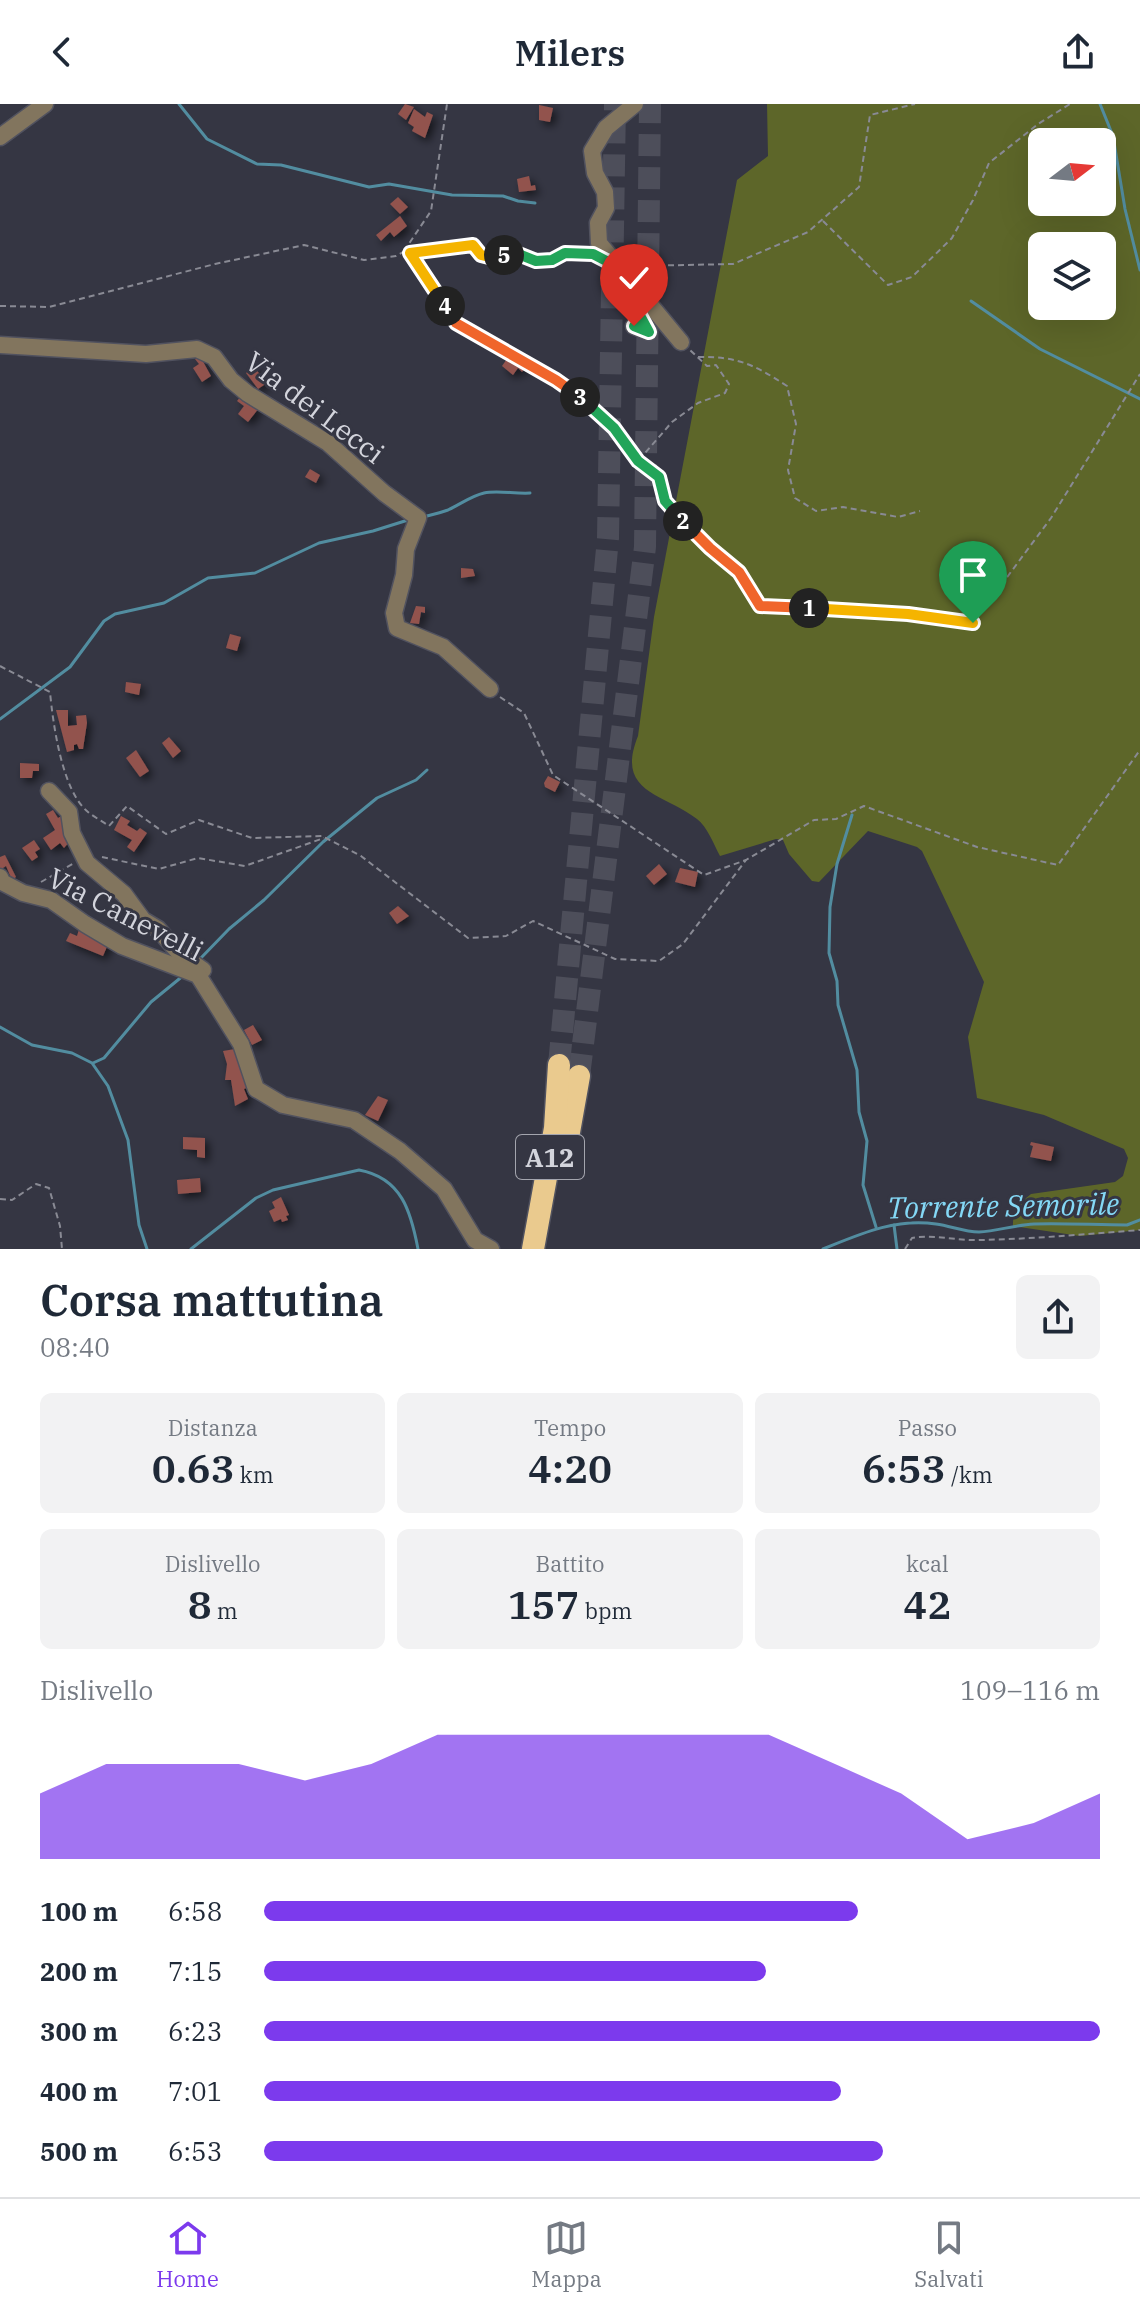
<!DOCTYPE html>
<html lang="it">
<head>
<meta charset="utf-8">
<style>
	:root { --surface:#fff; --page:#f2f2f3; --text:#1f2937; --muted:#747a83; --line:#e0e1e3; --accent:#7c3aed }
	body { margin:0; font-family:"IBM Plex Serif",serif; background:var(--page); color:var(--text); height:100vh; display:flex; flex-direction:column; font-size:30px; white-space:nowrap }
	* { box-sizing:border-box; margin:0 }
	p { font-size:26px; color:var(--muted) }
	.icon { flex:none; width:44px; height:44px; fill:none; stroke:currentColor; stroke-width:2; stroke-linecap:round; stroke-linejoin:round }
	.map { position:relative; height:1145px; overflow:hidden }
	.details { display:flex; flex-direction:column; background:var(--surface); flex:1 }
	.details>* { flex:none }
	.needle { width:52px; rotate:74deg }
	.controls { position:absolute; left:1028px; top:24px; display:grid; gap:16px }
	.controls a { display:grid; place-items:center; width:88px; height:88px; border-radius:12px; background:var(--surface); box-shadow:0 8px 32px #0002; font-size:40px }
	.pin { position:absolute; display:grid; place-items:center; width:68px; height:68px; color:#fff; margin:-82px -34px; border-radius:50% 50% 50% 0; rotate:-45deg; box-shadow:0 0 8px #0007 }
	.pin .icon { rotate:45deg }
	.km { position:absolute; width:40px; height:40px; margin:-20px; border-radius:50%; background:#222; color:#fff; font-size:22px; line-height:40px; text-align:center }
	.round { display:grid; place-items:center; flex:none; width:84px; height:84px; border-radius:12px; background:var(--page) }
	.headline { display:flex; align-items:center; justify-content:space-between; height:136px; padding:0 40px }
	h1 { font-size:44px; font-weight:600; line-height:60px }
	.stats { display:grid; grid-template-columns:repeat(3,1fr); gap:12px; height:136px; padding:8px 40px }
	.stats div { display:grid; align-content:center; border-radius:12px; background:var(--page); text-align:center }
	.stats b { font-size:40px; font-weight:600 }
	.stats small { font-size:22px; font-weight:400 }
	.stats p { font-size:22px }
	.chart { height:224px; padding:16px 40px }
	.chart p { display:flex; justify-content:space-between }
	.chart svg { width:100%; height:144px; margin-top:8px; fill:var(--accent); opacity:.7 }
	ul { padding:0 40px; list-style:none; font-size:26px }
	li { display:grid; grid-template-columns:128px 96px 1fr; align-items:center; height:60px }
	li i { height:20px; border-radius:10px; background:var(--accent) }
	header { display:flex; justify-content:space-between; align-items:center; height:104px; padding:0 40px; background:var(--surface); font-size:36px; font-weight:600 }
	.menu { display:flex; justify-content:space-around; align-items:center; height:112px; border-top:2px solid var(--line); background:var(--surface); font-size:22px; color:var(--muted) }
	.menu a { display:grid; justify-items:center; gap:4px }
	.menu .active { color:var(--accent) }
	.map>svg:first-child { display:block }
	.forest { fill:#5d6629; fill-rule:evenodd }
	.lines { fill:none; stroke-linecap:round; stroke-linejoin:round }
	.stream { stroke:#528da0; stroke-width:3 }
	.building { fill:#92534e; filter:url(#shadow) }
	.highway-tunnel { stroke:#4d4e5a; stroke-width:22; stroke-dasharray:22 11; stroke-linecap:butt }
	.minor-casing { stroke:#51525f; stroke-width:19 }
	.highway-casing { stroke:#51525f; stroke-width:25 }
	.path { stroke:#898a94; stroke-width:2; stroke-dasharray:6 4; stroke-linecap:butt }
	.minor { stroke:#82755e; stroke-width:16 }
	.highway { stroke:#eaca8e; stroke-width:22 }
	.split-1-casing { stroke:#fff; stroke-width:16 }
	.split-2-casing { stroke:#fff; stroke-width:16 }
	.split-3-casing { stroke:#fff; stroke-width:16 }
	.split-4-casing { stroke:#fff; stroke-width:16 }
	.split-5-casing { stroke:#fff; stroke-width:16 }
	.split-6-casing { stroke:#fff; stroke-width:16 }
	.split-7-casing { stroke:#fff; stroke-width:16 }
	.split-1 { stroke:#f5b400; stroke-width:10 }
	.split-2 { stroke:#f0652b; stroke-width:10 }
	.split-3 { stroke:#22a559; stroke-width:10 }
	.split-4 { stroke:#f0652b; stroke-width:10 }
	.split-5 { stroke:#f5b400; stroke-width:10 }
	.split-6 { stroke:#22a559; stroke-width:10 }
	.split-7 { stroke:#22a559; stroke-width:10 }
	.labels { text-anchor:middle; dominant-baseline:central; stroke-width:6; stroke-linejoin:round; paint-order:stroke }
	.shield { fill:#353643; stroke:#a4a5ae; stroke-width:2 }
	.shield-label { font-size:26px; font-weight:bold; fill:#d3d4dc }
	.street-label { font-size:28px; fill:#d3d4dc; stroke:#353643 }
	.water-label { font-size:30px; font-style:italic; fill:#84d8f6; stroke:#353643 }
</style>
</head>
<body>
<header><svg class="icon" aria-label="back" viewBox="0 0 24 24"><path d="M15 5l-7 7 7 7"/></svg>Milers<svg class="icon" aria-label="share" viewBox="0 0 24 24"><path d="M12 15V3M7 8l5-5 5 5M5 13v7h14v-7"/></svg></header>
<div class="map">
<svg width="1140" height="1145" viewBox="0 0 1140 1145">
	<defs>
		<filter id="shadow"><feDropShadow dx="4" dy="4" stdDeviation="4" flood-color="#0009"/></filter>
	</defs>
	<rect width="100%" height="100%" fill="#353643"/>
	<!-- forest -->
	<path class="forest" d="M767,0H1140V1126L1080,1132L1013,1122C1012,1108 1020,1098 1031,1090L1115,1078L1123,1072L1128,1054L1124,1045L1044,1011L977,994L968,933L984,878L922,747L917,743L868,727L819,778L812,777L789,750L783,736L776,735L720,752C714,741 707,722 697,715C663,689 615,689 638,632L654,513L737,76L768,52ZM1042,38H1102V98H1042ZM1042,142H1102V202H1042Z"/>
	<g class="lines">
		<!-- stream -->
		<g class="stream">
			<path d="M179,0L207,35L257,60L281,61L369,83L389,80L452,91L503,92L518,97L535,99"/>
			<path d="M1100,0L1113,32L1125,105L1140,166"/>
			<path d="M971,197L1040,245L1140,295"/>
			<path d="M423,413C431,411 440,409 448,406C461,400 471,392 484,389C497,386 515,390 530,389"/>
			<path d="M0,615L70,563L104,517L115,510L164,499L208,474L255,469L319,439L373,427L408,416"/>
			<path d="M852,711L837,760L830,803L829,849L837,877L838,901L857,966L859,1008L867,1037L863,1081L876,1123"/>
			<path d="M198,857L229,825L264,796L323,738L377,694L416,676L427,666"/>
			<path d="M0,923L32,941L72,949L92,959L108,982L128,1036L139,1121L147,1145"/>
			<path d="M93,959L104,954L151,898L184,871"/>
			<path d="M894,1121L897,1145"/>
			<path d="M191,1145L256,1094L273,1086L359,1066C402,1074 411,1108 418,1145"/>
			<path d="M823,1145C860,1130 895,1114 936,1120C951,1122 964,1128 979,1128C997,1127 1015,1121 1034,1120C1065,1119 1096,1121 1127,1121L1140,1116"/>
		</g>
	</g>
	<!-- building -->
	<g class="building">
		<path d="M405,0L414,3L406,16L398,10Z"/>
		<path d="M539,1L553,4L550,18L539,16Z"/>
		<path d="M414,5L425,13L427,8L433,11L425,34L412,27L414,23L408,19Z"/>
		<path d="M529,72L531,82L535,81L536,86L519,88L517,75Z"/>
		<path d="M398,93L408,103L400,110L390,100Z"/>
		<path d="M400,112L407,122L394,133L390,128L381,137L376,131Z"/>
		<path d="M200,252L211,272L202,278L193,264L199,260L195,255Z"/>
		<path d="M509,252L519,260L522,257L527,262L522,268L518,264L513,271L502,262Z"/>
		<path d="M254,263L267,279L258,285L246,269Z"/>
		<path d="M241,292L259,304L248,318L238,310L244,302L237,297Z"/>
		<path d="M310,365L320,371L316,379L305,373Z"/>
		<path d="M461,464L473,465L475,472L461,474Z"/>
		<path d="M416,502L425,503V509L421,508L419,520L410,519Z"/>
		<path d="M230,530L241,533L237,547L226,544Z"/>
		<path d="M126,578L141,580L139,591L125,588Z"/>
		<path d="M56,606H68V622L77,621L76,612L86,611L87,619L83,645H79L77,640L74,641V646L67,648Z"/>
		<path d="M169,633L181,647L173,654L162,639Z"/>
		<path d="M136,646L149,667L140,673L126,654Z"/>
		<path d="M20,659L39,660V667H33L32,674H20Z"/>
		<path d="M548,672L560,678L555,688L545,683L544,679Z"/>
		<path d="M53,706L58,714L63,711L69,723L63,726L71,736L64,744L60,739L51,746L43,734L55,726L46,710Z"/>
		<path d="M121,712L130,717L127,721L137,727L140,724L147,729L134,748L127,743L132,736L114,726Z"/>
		<path d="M34,736L40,745L35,748L38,753L32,757L22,744Z"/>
		<path d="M5,751L16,773L12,776L6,762L0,766V753Z"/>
		<path d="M659,760L667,770L654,781L646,772Z"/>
		<path d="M680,764L698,768L695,783L675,778Z"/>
		<path d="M398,802L409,812L397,820L389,809Z"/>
		<path d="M80,822L109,838L103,852L66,837L70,829L77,832Z"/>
		<path d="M253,921L262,936L252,941L244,926Z"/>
		<path d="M235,945L249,983L244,985L248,995L235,1002L231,976H225L227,960L223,947Z"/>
		<path d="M378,992L388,996L378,1017L365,1011Z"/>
		<path d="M183,1033L205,1034V1054L197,1053V1046L183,1045Z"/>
		<path d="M1031,1038L1054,1043L1051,1057L1030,1053L1033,1042L1030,1041Z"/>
		<path d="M200,1074L201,1088L178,1090L177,1076Z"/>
		<path d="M281,1093L289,1111L286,1112L288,1116L282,1118L281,1115L274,1118L269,1107L275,1104L272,1098Z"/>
	</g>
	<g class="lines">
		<!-- highway-tunnel -->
		<g class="highway-tunnel">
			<path d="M559,961L608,434L615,0"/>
			<path d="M579,972L645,443L650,0"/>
		</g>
		<defs>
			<g id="minor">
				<path d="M635,0L606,24L592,47L595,69L605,88L606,104L598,119L599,139L681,238"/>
				<path d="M0,33L45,0"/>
				<path d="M622,180L649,228L634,222"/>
				<path d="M0,241L146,250L197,245L214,253L231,276L248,290L328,339L384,389L418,414L406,445L404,471L394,509L397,524L443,543L490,585"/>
				<path d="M49,687L69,708L72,729L87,759L124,790L143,816L158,825L180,850L203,866"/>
				<path d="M0,773L2,778L23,789L51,796L85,820L122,842L198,871L241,940L256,985L283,1001L354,1016L400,1047L444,1085L475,1136L491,1145"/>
			</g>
			<g id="highway">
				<path d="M566,1045L579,972"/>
				<path d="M533,1145L555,1024L559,961"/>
			</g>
		</defs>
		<!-- minor casing -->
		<use href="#minor" class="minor-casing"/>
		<!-- highway casing -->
		<use href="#highway" class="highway-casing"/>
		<!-- path -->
		<g class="path">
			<path d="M823,117L888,181L912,173L952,134L973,96L989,59L1038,20L1070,0"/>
			<path d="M404,147L431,107L447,0"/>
			<path d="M404,148L438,147L473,141L481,151L497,155L511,147L536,157L552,156L565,149L591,150"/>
			<path d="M410,149L456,219L556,276L578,291L614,324L638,357L659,373L665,397L710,444L739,468L760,502L908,510L973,519L1051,414L1140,270"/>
			<path d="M638,162L733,160L808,128L859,83L870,11L915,0"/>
			<path d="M0,202L49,203L215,160L304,141L364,156L396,152L403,148"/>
			<path d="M698,253C737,252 755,261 787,282L796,320L788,366L795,394L816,407L843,403L898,413L920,407"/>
			<path d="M639,356L672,318L698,299L725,289L729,280L716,261L707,262L690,246"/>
			<path d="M0,562L50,588C53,620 62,687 88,708C94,713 102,717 109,722L127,702L166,730L199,716L252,734L322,732L361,752L468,834L506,832L533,817L615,855L659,857L683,840L746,756"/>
			<path d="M500,593L524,609L553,671L704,771L746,756L814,716L836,715L864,702L977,743L1058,761L1140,646"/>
			<path d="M102,753L159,765L198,754L245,762L324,734"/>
			<path d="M41,778L74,759"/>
			<path d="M0,1095L12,1096L36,1080L49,1084L60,1122L62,1145"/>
			<path d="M905,1145L912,1134C935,1130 957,1137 980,1136C1033,1135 1086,1130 1140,1126"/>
		</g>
		<!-- minor -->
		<use href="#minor" class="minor"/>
		<!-- highway -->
		<use href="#highway" class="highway"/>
	</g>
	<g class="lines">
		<defs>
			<path id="split-1" d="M809,504L908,510L973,519"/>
			<path id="split-2" d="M683,417L710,444L739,468L760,502L809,504"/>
			<path id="split-3" d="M580,293L614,324L638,357L659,373L665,397L683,417"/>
			<path id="split-4" d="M445,202L456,219L556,276L580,293"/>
			<path id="split-5" d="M445,202L410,149L473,141L481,151L497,155L504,151"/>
			<path id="split-6" d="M504,151L511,147L536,157L552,156L565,149L593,150L618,163L620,176L635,202"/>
			<path id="split-7" d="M634,222L649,228L635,202"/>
		</defs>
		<!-- split-1 casing -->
		<use href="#split-1" class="split-1-casing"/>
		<!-- split-2 casing -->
		<use href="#split-2" class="split-2-casing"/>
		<!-- split-3 casing -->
		<use href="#split-3" class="split-3-casing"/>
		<!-- split-4 casing -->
		<use href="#split-4" class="split-4-casing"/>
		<!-- split-5 casing -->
		<use href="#split-5" class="split-5-casing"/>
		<!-- split-6 casing -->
		<use href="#split-6" class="split-6-casing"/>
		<!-- split-7 casing -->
		<use href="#split-7" class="split-7-casing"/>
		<!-- split-1 -->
		<use href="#split-1" class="split-1"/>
		<!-- split-2 -->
		<use href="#split-2" class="split-2"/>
		<!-- split-3 -->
		<use href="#split-3" class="split-3"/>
		<!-- split-4 -->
		<use href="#split-4" class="split-4"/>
		<!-- split-5 -->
		<use href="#split-5" class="split-5"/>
		<!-- split-6 -->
		<use href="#split-6" class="split-6"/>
		<!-- split-7 -->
		<use href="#split-7" class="split-7"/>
	</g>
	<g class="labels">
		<!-- shield labels -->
		<rect class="shield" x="516" y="1031" width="68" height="44" rx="6"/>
		<g class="shield-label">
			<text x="550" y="1053">A12</text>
		</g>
		<!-- street labels -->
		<g class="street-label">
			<text transform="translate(315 303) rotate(37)">Via dei Lecci</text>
			<text transform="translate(126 810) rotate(27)">Via Canevelli</text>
		</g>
		<!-- water labels -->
		<g class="water-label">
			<text transform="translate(1003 1101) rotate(-1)">Torrente Semorile</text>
		</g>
	</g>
</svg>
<div class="controls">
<a><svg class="needle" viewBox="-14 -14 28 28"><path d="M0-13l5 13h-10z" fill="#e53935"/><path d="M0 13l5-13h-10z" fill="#747a83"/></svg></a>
<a><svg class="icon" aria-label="layers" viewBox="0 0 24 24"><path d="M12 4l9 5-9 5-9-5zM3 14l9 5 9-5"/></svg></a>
</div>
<div class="pin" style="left:973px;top:519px;background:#1e9e55"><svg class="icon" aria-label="arrive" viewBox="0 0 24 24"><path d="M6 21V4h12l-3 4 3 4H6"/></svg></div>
<div class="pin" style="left:634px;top:222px;background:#d93025"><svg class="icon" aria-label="check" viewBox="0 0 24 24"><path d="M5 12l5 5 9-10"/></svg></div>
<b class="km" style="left:809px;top:504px">1</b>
<b class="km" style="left:683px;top:417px">2</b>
<b class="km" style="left:580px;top:293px">3</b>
<b class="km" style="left:445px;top:202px">4</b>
<b class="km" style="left:504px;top:151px">5</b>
</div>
<section class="details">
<div class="headline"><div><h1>Corsa mattutina</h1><p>08:40</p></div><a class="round"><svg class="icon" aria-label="share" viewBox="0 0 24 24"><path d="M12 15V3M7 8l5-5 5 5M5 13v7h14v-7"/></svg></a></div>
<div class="stats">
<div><p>Distanza</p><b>0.63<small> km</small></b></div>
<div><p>Tempo</p><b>4:20</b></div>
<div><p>Passo</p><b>6:53<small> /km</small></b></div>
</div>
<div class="stats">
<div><p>Dislivello</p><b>8<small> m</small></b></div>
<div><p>Battito</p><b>157<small> bpm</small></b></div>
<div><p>kcal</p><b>42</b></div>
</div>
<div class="chart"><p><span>Dislivello</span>109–116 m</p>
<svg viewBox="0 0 160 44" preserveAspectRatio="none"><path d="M0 44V24L10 15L20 15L30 15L40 20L50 15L60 6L70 6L80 6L90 6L100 6L110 6L120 15L130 24L140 38L150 33L160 24V44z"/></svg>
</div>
<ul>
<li><b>100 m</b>6:58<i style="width:71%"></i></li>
<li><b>200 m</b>7:15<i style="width:60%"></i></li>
<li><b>300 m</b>6:23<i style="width:100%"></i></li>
<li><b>400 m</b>7:01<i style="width:69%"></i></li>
<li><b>500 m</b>6:53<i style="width:74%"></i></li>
</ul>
</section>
<nav class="menu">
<a class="active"><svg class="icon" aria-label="home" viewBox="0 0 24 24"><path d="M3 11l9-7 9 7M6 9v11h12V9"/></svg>Home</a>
<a><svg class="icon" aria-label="map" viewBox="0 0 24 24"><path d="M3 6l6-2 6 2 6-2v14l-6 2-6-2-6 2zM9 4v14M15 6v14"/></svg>Mappa</a>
<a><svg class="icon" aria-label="saved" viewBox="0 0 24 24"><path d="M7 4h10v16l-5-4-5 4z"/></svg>Salvati</a>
</nav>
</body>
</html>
